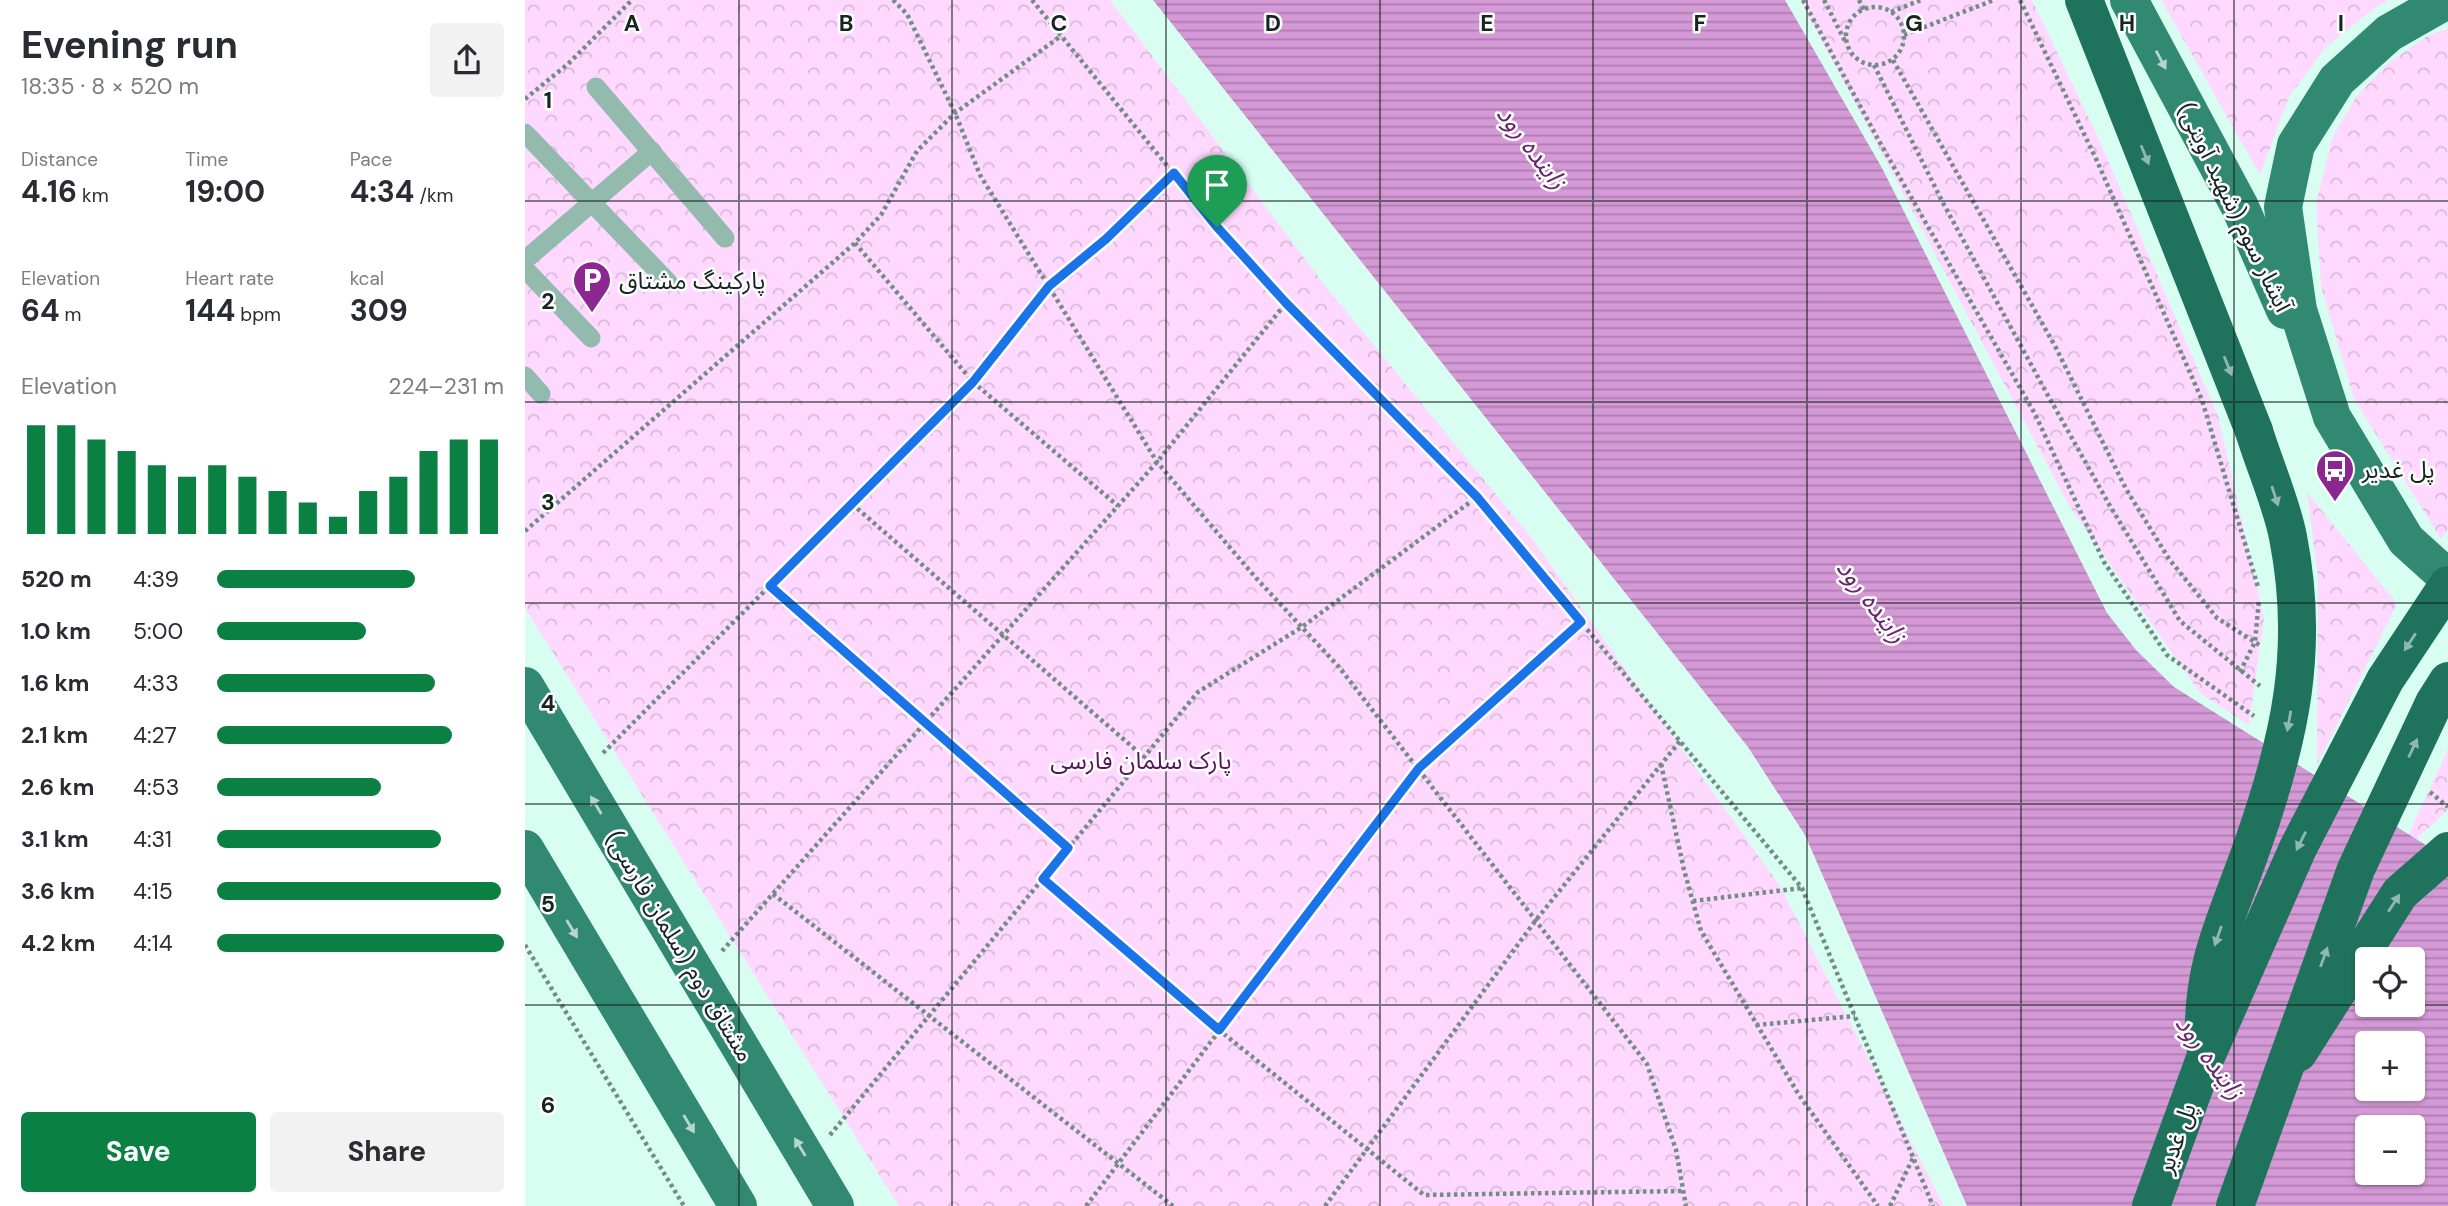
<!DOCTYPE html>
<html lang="en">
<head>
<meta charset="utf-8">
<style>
	:root { --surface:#fff; --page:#f2f2f3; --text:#2b2b33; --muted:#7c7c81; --accent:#0b8043 }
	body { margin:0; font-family:"DM Sans","Noto Sans Arabic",sans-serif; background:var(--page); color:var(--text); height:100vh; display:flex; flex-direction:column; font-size:26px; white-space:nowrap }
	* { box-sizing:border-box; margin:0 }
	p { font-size:23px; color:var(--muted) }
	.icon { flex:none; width:38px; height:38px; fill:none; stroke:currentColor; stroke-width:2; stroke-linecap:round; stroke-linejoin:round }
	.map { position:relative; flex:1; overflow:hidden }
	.sheet { display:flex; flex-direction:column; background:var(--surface); width:525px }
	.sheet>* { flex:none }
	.tools { position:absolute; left:1830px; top:947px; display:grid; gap:14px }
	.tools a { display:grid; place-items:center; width:70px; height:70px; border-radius:7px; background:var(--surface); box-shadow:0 2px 5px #0004; font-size:35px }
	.pin { position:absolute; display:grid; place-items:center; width:60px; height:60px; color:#fff; margin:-72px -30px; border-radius:50% 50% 50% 0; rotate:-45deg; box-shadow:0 0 7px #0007 }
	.pin .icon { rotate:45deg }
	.round { display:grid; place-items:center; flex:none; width:74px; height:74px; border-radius:7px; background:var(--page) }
	.headline { display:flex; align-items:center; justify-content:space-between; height:119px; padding:0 21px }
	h1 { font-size:38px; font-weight:700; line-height:52px }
	.stats { display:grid; grid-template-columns:repeat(3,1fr); gap:10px; height:119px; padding:7px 21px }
	.stats div { display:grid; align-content:center }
	.stats b { font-size:30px; font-weight:700 }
	.stats small { font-size:19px; font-weight:400 }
	.stats p { font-size:19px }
	.chart { height:196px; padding:14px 21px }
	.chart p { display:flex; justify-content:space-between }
	.chart svg { width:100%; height:126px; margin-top:7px; stroke:var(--accent); stroke-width:6 }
	.button { display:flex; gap:14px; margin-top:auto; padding:14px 21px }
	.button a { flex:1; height:80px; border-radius:7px; background:var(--accent); color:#fff; font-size:28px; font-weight:700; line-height:80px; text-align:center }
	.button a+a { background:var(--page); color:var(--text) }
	ul { padding:0 21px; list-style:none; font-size:23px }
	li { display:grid; grid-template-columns:112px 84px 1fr; align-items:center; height:52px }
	li i { height:18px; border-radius:9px; background:var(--accent) }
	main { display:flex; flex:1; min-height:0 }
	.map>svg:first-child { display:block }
	.park { fill:url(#park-crowns) }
	.water { fill:url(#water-rules); fill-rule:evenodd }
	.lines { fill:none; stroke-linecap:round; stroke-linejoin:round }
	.path { stroke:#738c84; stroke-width:4.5; stroke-dasharray:3.5 3.5; stroke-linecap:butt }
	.lane { stroke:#92bbad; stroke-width:19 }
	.primary { stroke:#318971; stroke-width:38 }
	.highway { stroke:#1f735d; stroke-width:38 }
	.highway-bridge { stroke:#1f735d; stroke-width:38 }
	.oneway { fill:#b7d6cd }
	.oneway2 { fill:#8fb9ae }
	.route-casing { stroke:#fff; stroke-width:14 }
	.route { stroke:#1a73e8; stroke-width:9 }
	.grid { fill:none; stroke:#172521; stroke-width:2; stroke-opacity:0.55 }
	.labels { text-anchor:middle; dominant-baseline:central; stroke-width:5; stroke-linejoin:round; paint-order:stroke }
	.street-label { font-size:24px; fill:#172521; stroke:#fff }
	.poi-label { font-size:24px; fill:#172521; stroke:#fff; text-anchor:start }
	.park-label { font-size:24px; fill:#5a145f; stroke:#fff }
	.water-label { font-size:26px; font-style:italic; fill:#6b2670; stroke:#fff }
	.grid-label { font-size:23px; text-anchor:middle; font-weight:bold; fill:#172521; stroke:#fff; stroke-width:5; stroke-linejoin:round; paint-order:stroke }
</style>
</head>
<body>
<main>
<section class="sheet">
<div class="headline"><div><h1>Evening run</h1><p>18:35 · 8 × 520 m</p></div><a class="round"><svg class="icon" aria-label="share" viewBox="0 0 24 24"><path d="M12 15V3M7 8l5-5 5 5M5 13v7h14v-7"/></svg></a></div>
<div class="stats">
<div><p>Distance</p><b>4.16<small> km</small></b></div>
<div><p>Time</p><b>19:00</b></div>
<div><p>Pace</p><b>4:34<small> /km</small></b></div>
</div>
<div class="stats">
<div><p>Elevation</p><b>64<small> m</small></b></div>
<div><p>Heart rate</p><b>144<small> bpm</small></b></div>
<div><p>kcal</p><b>309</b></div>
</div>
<div class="chart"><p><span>Elevation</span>224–231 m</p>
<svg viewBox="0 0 160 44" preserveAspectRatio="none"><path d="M5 44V6M15 44V6M25 44V11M35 44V15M45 44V20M55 44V24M65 44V20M75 44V24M85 44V29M95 44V33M105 44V38M115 44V29M125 44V24M135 44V15M145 44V11M155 44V11"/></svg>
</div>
<ul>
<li><b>520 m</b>4:39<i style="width:69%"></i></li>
<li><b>1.0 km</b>5:00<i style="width:52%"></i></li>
<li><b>1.6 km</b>4:33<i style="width:76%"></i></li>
<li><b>2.1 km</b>4:27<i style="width:82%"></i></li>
<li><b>2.6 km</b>4:53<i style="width:57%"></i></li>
<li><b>3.1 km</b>4:31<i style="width:78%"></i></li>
<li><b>3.6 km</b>4:15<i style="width:99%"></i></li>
<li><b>4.2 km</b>4:14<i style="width:100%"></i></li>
</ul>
<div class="button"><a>Save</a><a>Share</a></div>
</section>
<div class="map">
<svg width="1923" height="1206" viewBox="0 0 1923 1206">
	<defs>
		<pattern id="park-crowns" width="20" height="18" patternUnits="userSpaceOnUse" patternTransform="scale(1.75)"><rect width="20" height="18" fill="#fed8ff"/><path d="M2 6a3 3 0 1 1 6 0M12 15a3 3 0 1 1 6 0" fill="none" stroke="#d9b9da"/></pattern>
		<pattern id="water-rules" width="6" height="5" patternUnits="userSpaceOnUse" patternTransform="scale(1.75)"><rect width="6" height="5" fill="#d499d6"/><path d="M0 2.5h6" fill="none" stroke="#ab7dad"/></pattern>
	</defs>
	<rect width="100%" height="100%" fill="#d8fef1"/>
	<!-- park -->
	<g class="park">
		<path d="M0,0H585L798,283L1005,536L1255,886L1419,1206H374L0,608Z"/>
		<path d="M1275,0H1507L1572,135L1693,416L1739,618L1724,725L1675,693L1543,504Z"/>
		<path d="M1636,0H1864L1850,8L1802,46L1764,97L1735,175Z"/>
		<path d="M1923,28V530L1916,539L1829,399L1796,286L1791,203L1807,138L1831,97L1861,65L1902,36Z"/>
		<path d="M1782,492L1872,604L1792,765L1793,578Z"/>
		<path d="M1923,749V810L1874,855Z"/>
	</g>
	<!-- water -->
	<path class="water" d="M628,0H1260L1357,168L1582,613L1611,650L1649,687L1923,859V1206H1442L1280,835L1223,747ZM1843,959H1888V1004H1843ZM1843,1043H1888V1088H1843ZM1843,1127H1888V1172H1843Z"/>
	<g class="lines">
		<!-- path -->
		<g class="path">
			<path d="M368,0L382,14L430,113L455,175L632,462L731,578L814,667L1122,1064L1151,1150L1161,1206"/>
			<path d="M507,0L692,227L761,303L952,497L1277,888L1408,1206"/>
			<path d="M1278,0L1354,141L1510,414L1579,562L1642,655L1729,716"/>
			<path d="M1299,0L1321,43"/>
			<path d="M1334,0L1339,10"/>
			<path d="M1495,0L1572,161L1677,400L1733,587"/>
			<circle cx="1350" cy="36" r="29"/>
			<path d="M1366,12L1396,0"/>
			<path d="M1379,35L1469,0"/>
			<path d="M1368,60L1530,346L1601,489L1644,559L1692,618L1736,646"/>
			<path d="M1349,65L1418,203L1520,390L1585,506L1655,621L1735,686"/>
			<path d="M0,99L43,64L107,0"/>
			<path d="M330,243L448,382L593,506"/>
			<path d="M327,504L619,757"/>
			<path d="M0,531L330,243L356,215L392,151L430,113L536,36"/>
			<path d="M245,586L543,848"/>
			<path d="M1715,672L1730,642L1734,599"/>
			<path d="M78,753L448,382L524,286L581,239L649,173"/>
			<path d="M1136,764L1159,870L1176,931L1274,1095L1353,1206"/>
			<path d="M1905,792L1923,807"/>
			<path d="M518,879L694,1030L899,1195L1158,1191"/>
			<path d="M248,894L648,1206"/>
			<path d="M1168,901L1277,888"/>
			<path d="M0,945L159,1206"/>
			<path d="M197,951L632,462L761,303"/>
			<path d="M1231,1025L1330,1016"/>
			<path d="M305,1135L673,692L777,627L952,497"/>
			<path d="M561,1206L894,768L1056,622"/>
			<path d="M800,1206L1011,920L1155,741"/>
			<path d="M1365,1206L1388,1158"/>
		</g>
		<!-- lane -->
		<g class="lane">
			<path d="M71,87L200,238"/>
			<path d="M0,133L143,282"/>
			<path d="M0,260L127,151"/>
			<path d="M0,269L66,338"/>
			<path d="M0,376L16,394"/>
		</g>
		<!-- primary -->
		<g class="primary">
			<path d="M1604,0L1715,207L1760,310"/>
			<path d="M1922,0L1864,33L1812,80L1771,145L1758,207L1773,310L1807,417L1881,540L1923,578"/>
			<path d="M0,686L310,1206"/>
			<path d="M0,849L213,1206"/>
		</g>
		<!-- highway -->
		<g class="highway">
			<path d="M1559,0L1729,431"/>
			<path d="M1773,1053L1875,893L1923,851"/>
		</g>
		<!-- highway-bridge -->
		<g class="highway-bridge">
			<path d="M1679,1043C1676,962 1703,917 1728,844C1765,739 1785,649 1763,537C1757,505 1739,464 1729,431"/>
			<path d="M1626,1206L1679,1061L1773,848L1860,680L1923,585"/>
			<path d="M1710,1206L1831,869L1909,703L1923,681"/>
		</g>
	</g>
	<!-- one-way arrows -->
	<defs><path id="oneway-solid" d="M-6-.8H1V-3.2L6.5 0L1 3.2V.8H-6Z" transform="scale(1.75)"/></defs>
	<g class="oneway">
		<use href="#oneway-solid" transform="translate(1636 60) rotate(62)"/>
		<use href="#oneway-solid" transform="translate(71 805) rotate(-121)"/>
		<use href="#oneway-solid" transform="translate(47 929) rotate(59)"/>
		<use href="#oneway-solid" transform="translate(164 1124) rotate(59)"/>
		<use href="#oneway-solid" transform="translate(275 1147) rotate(-121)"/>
	</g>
	<g class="oneway2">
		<use href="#oneway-solid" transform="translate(1620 155) rotate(68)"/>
		<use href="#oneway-solid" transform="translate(1703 366) rotate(68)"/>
		<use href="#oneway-solid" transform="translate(1750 496) rotate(72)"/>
		<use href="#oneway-solid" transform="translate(1885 642) rotate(123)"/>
		<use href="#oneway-solid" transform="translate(1764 721) rotate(100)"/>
		<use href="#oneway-solid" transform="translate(1888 748) rotate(-65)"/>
		<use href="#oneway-solid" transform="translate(1776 841) rotate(117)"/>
		<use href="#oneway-solid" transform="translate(1869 903) rotate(-57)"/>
		<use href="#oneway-solid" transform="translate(1693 936) rotate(109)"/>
		<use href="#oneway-solid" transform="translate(1799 957) rotate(-70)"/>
	</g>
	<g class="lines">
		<defs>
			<path id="route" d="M649,173L692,227L761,303L952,497L1056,622L894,768L694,1030L518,879L543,848L245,586L448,382L524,286L581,239Z"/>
		</defs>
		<!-- route casing -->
		<use href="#route" class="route-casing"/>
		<!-- route -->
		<use href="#route" class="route"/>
	</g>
	<!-- grid -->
	<path class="grid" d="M214,0V1206M427,0V1206M641,0V1206M855,0V1206M1068,0V1206M1282,0V1206M1496,0V1206M1709,0V1206M0,201H1923M0,402H1923M0,603H1923M0,804H1923M0,1005H1923"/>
	<!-- icons -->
	<defs>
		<symbol id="parking-pin" viewBox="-11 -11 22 30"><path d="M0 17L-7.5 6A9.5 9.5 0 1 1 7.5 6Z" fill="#8a2790" stroke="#fff"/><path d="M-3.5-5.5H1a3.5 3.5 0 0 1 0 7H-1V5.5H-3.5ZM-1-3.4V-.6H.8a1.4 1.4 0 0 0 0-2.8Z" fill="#fff"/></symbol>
		<symbol id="bus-pin" viewBox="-11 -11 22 30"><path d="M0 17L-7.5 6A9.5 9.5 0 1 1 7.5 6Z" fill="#8a2790" stroke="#fff"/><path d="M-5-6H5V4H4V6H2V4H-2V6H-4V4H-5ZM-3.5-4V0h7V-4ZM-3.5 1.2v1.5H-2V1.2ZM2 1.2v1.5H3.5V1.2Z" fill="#fff"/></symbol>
	</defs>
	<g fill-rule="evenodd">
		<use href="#parking-pin" x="45" y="258" width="44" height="60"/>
		<use href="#bus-pin" x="1788" y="447" width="44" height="60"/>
	</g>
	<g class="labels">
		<!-- street labels -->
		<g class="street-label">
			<text transform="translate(1710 207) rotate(64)">آبشار سوم (شهید آوینی)</text>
			<text transform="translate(155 946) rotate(59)">مشتاق دوم (سلمان فارسی)</text>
			<text transform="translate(1651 1138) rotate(-70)">پل غدیر</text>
		</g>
		<!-- poi labels -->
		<g class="poi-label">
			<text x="94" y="280">پارکینگ مشتاق</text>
			<text x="1837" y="469">پل غدیر</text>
		</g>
		<!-- park labels -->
		<g class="park-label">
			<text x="616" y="760">پارک سلمان فارسی</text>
		</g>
		<!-- water labels -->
		<g class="water-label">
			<text transform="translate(1007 147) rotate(53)">زاینده رود</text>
			<text transform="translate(1347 601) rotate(53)">زاینده رود</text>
			<text transform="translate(1685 1057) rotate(54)">زاینده رود</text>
		</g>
	</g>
	<g class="grid-label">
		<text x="107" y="31">A</text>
		<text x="321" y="31">B</text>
		<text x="534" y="31">C</text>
		<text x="748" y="31">D</text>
		<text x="962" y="31">E</text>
		<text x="1175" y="31">F</text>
		<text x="1389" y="31">G</text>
		<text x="1602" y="31">H</text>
		<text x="1816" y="31">I</text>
		<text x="23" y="108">1</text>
		<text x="23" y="309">2</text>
		<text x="23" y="510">3</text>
		<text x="23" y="711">4</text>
		<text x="23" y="912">5</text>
		<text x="23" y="1113">6</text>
	</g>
</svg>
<div class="tools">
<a><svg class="icon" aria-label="locate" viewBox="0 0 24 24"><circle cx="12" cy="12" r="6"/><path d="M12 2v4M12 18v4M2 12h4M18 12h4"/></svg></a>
<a>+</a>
<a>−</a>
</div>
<div class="pin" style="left:692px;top:227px;background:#1e9e55"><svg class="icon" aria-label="arrive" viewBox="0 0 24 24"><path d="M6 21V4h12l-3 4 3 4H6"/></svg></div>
</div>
</main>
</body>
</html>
